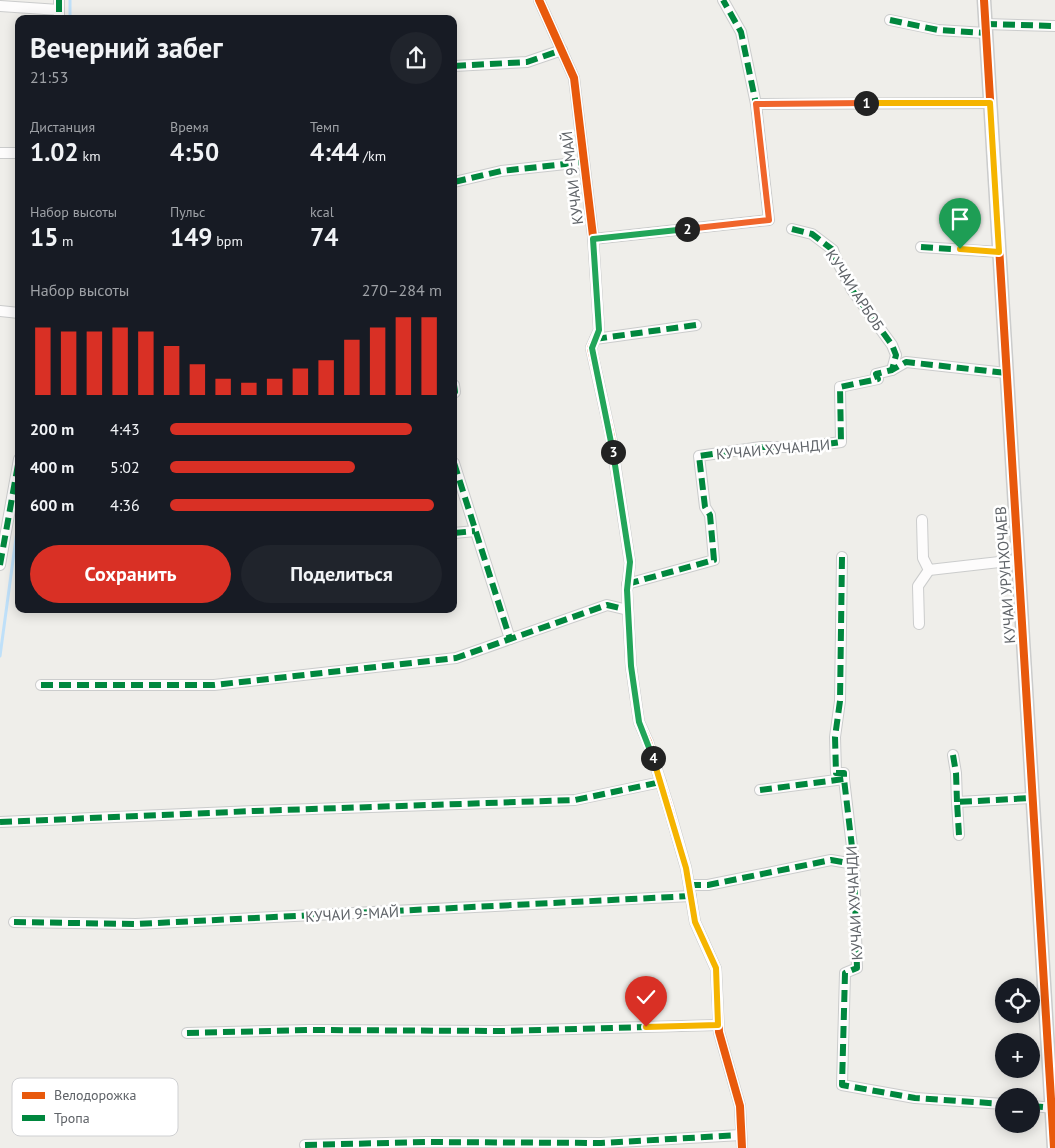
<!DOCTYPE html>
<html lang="ru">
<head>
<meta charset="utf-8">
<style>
	:root { --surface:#171b24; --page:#20242c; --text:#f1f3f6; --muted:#9ea1a6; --accent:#d93025 }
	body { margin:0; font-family:"PT Sans",sans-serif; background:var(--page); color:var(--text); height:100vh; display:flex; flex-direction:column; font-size:19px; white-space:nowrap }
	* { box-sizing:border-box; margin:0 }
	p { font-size:16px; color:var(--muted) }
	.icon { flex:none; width:28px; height:28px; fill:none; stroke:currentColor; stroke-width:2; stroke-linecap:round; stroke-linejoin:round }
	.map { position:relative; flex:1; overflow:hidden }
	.panel { position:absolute; left:15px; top:15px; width:442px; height:598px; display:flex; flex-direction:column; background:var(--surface); border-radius:10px; box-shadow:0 2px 12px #0003 }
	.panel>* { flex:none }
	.fabs { position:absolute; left:995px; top:978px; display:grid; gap:10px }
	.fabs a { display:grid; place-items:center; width:45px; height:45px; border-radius:50%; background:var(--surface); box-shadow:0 2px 12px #0003; font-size:25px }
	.pin { position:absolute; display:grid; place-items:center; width:42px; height:42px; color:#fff; margin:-51px -21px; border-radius:50% 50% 50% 0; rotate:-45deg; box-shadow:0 0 5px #0007 }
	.pin .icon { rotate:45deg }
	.km { position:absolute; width:25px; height:25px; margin:-12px; border-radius:50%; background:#222; color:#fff; font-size:14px; line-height:25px; text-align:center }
	.round { display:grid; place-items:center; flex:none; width:52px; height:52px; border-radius:26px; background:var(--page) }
	.overview { display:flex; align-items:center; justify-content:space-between; height:85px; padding:0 15px }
	h1 { font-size:28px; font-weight:700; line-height:38px }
	.metrics { display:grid; grid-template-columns:repeat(3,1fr); gap:8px; height:85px; padding:5px 15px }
	.metrics div { display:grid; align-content:center }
	.metrics b { font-size:25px; font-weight:700 }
	.metrics small { font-size:14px; font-weight:400 }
	.metrics p { font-size:14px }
	.chart { height:140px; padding:10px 15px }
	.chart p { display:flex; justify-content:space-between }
	.chart svg { width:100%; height:90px; margin-top:5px; stroke:var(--accent); stroke-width:6 }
	.primary-button { display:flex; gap:10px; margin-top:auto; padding:10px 15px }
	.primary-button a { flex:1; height:58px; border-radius:30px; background:var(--accent); color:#fff; font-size:20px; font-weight:700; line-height:58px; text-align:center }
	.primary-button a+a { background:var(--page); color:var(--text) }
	ul { padding:0 15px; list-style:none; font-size:16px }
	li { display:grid; grid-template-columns:80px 60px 1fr; align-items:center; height:38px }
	li i { height:12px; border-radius:6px; background:var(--accent) }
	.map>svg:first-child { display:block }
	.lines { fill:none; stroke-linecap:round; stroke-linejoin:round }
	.stream { stroke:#bfe0f9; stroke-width:3 }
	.minor-casing { stroke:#cbcccc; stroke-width:12 }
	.tertiary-casing { stroke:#cbcccc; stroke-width:15 }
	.minor { stroke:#fdfcfc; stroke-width:10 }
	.tertiary { stroke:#fdfcfc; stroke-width:12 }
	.quiet { stroke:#00873e; stroke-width:6; stroke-dasharray:12 6; stroke-linecap:butt }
	.cycleway-casing { stroke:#fff; stroke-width:11 }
	.cycleway { stroke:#e8590c; stroke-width:8 }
	.split-1-casing { stroke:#fff; stroke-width:10 }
	.split-2-casing { stroke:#fff; stroke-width:10 }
	.split-3-casing { stroke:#fff; stroke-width:10 }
	.split-4-casing { stroke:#fff; stroke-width:10 }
	.split-5-casing { stroke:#fff; stroke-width:10 }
	.split-1 { stroke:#f5b400; stroke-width:6 }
	.split-2 { stroke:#f0652b; stroke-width:6 }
	.split-3 { stroke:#22a559; stroke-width:6 }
	.split-4 { stroke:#22a559; stroke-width:6 }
	.split-5 { stroke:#f5b400; stroke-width:6 }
	.labels { text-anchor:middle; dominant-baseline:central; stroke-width:5; stroke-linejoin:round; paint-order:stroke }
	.street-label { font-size:15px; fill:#5f6368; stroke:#fff }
	.key { fill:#fff; stroke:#cfd0d2; stroke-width:1 }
	.key-label { font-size:14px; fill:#5f6368 }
</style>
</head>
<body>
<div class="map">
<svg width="1055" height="1148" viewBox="0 0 1055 1148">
	<rect width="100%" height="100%" fill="#efeeea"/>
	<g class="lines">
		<!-- stream -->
		<g class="stream">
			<path d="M70,0V19"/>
			<path d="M0,656L19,516"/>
		</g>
		<defs>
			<g id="minor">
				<path d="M59,0V19"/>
				<path d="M539,0L574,78L593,236L599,330L591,348L611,437L630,563L627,590L628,610L631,666L639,722L648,742L668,805L686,868L695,922L716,969L719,1032L740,1106L742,1148"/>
				<path d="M0,6L59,10"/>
				<path d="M890,20L938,30L986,33"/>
				<path d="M985,24L1055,26"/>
				<path d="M454,66L527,62L562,50"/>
				<path d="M756,104L990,103"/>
				<path d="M0,153H19"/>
				<path d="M454,182L501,171L584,162"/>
				<path d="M792,229L812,234L833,250L836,259L852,290L892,345L896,355L892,370"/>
				<path d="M593,239L769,220L756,104L741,32L723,0"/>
				<path d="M921,247L999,252"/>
				<path d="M0,311L19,313"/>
				<path d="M595,339L696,325"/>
				<path d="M454,385L455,392L454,393"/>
				<path d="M454,463L510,639"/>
				<path d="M922,520L923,558L929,570L1017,560"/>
				<path d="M454,533L475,531"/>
				<path d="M842,557L840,701L835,737L836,773H844V779L854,864L857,968L845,973L842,1085L915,1098L1004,1104"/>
				<path d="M0,565L19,459"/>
				<path d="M627,584L714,560L710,515L705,507L699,456L761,447H804L841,442L840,387L878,379L876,374L892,370L906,362L1006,373"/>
				<path d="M919,624L918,586L929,570"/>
				<path d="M41,685H214L456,658L607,605L628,610"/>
				<path d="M953,755L956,773L957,802"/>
				<path d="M760,790L844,779"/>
				<path d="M0,822L254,811L575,800L661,782"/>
				<path d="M959,835L957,802L1032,798"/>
				<path d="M689,885H708L831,860L854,864"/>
				<path d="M14,922L136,924L691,896"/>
				<path d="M187,1033L310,1030L501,1031L718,1025"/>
				<path d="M1031,1106L1055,1108"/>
				<path d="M305,1145L426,1142L601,1143L741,1135"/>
			</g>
			<path id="tertiary" d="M984,0L1054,1148"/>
		</defs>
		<!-- minor casing -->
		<use href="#minor" class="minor-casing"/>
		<!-- tertiary casing -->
		<use href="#tertiary" class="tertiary-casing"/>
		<!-- minor -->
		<use href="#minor" class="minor"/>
		<!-- tertiary -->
		<use href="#tertiary" class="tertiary"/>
		<!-- quiet -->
		<g class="quiet">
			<path d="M59,0V19"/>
			<path d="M890,20L938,30L986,33"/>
			<path d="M985,24L1055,26"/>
			<path d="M454,66L527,62L562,50"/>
			<path d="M756,104L990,103"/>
			<path d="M454,182L501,171L584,162"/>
			<path d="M792,229L812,234L833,250L836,259L852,290L892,345L896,355L892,370"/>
			<path d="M593,239L769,220L756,104L741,32L723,0"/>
			<path d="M921,247L999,252"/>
			<path d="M595,339L696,325"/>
			<path d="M454,385L455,392L454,393"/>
			<path d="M454,463L510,639"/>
			<path d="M454,533L475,531"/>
			<path d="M842,557L840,701L835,737L836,773H844V779L854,864L857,968L845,973L842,1085L915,1098L1004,1104"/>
			<path d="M0,565L19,459"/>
			<path d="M627,584L714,560L710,515L705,507L699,456L761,447H804L841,442L840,387L878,379L876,374L892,370L906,362L1006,373"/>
			<path d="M41,685H214L456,658L607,605L628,610"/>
			<path d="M953,755L956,773L957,802"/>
			<path d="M760,790L844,779"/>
			<path d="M0,822L254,811L575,800L661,782"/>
			<path d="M959,835L957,802L1032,798"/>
			<path d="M689,885H708L831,860L854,864"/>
			<path d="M14,922L136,924L691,896"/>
			<path d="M187,1033L310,1030L501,1031L718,1025"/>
			<path d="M1031,1106L1055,1108"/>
			<path d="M305,1145L426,1142L601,1143L741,1135"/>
		</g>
		<defs>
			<g id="cycleway">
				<path d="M539,0L574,78L593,236L599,330L591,348L611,437L630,563L627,590L628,610L631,666L639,722L648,742L668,805L686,868L695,922L716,969L719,1032L740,1106L742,1148"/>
				<path d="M984,0L1054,1148"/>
			</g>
		</defs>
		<!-- cycleway casing -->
		<use href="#cycleway" class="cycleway-casing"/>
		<!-- cycleway -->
		<use href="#cycleway" class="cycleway"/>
	</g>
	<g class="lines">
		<defs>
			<path id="split-1" d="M866,103H990L999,252L960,249"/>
			<path id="split-2" d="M687,229L769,220L756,104L866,103"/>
			<path id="split-3" d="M613,452L592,348L599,330L593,239L687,229"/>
			<path id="split-4" d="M613,452L630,562L627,590L631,666L639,722L653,758"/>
			<path id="split-5" d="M646,1027L718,1025L716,968L695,922L686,868L653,758"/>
		</defs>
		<!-- split-1 casing -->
		<use href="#split-1" class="split-1-casing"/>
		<!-- split-2 casing -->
		<use href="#split-2" class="split-2-casing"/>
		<!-- split-3 casing -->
		<use href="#split-3" class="split-3-casing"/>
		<!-- split-4 casing -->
		<use href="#split-4" class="split-4-casing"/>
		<!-- split-5 casing -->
		<use href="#split-5" class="split-5-casing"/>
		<!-- split-1 -->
		<use href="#split-1" class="split-1"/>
		<!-- split-2 -->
		<use href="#split-2" class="split-2"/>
		<!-- split-3 -->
		<use href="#split-3" class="split-3"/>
		<!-- split-4 -->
		<use href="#split-4" class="split-4"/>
		<!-- split-5 -->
		<use href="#split-5" class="split-5"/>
	</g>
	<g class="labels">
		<!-- street labels -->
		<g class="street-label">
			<text transform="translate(572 178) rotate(-97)">КУЧАИ 9-МАЙ</text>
			<text transform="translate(855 290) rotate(57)">КУЧАИ АРБОБ</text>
			<text transform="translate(773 449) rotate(-5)">КУЧАИ ХУЧАНДИ</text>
			<text transform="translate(1005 575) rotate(-94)">КУЧАИ УРУНХОЧАЕВ</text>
			<text transform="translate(854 903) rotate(-93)">КУЧАИ ХУЧАНДИ</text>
			<text transform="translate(352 914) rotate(-3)">КУЧАИ 9-МАЙ</text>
		</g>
	</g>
	<!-- legend -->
	<rect x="12" y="1078" width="166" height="58" rx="8" class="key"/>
	<rect x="22" y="1092" width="23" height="7" fill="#e8590c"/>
	<rect x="22" y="1115" width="23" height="6" fill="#00873e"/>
	<g class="key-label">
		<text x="54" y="1100">Велодорожка</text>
		<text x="54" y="1123">Тропа</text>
	</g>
</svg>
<div class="fabs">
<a><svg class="icon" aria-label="locate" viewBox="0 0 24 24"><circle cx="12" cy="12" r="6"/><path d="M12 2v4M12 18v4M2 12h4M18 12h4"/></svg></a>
<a>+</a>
<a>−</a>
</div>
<div class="pin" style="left:960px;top:249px;background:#1e9e55"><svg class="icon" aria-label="arrive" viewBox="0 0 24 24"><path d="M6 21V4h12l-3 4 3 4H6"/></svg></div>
<div class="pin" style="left:646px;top:1027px;background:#d93025"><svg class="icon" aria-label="check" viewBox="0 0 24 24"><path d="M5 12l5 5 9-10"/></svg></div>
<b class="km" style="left:866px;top:103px">1</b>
<b class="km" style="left:687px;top:229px">2</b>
<b class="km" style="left:613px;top:452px">3</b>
<b class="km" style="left:653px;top:758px">4</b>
<section class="panel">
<div class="overview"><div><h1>Вечерний забег</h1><p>21:53</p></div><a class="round"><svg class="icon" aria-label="share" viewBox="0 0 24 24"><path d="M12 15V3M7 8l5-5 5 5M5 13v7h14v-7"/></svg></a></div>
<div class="metrics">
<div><p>Дистанция</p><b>1.02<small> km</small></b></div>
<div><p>Время</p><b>4:50</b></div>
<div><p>Темп</p><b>4:44<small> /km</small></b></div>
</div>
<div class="metrics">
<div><p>Набор высоты</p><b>15<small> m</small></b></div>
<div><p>Пульс</p><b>149<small> bpm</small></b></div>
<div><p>kcal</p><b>74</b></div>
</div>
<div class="chart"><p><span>Набор высоты</span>270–284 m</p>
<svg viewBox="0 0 160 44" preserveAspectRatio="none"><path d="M5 44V11M15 44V13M25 44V13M35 44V11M45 44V13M55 44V20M65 44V29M75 44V36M85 44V38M95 44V36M105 44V31M115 44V27M125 44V17M135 44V11M145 44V6M155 44V6"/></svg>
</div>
<ul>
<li><b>200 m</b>4:43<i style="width:89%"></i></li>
<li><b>400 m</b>5:02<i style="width:68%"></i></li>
<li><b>600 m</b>4:36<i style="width:97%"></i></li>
</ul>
<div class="primary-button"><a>Сохранить</a><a>Поделиться</a></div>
</section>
</div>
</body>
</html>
